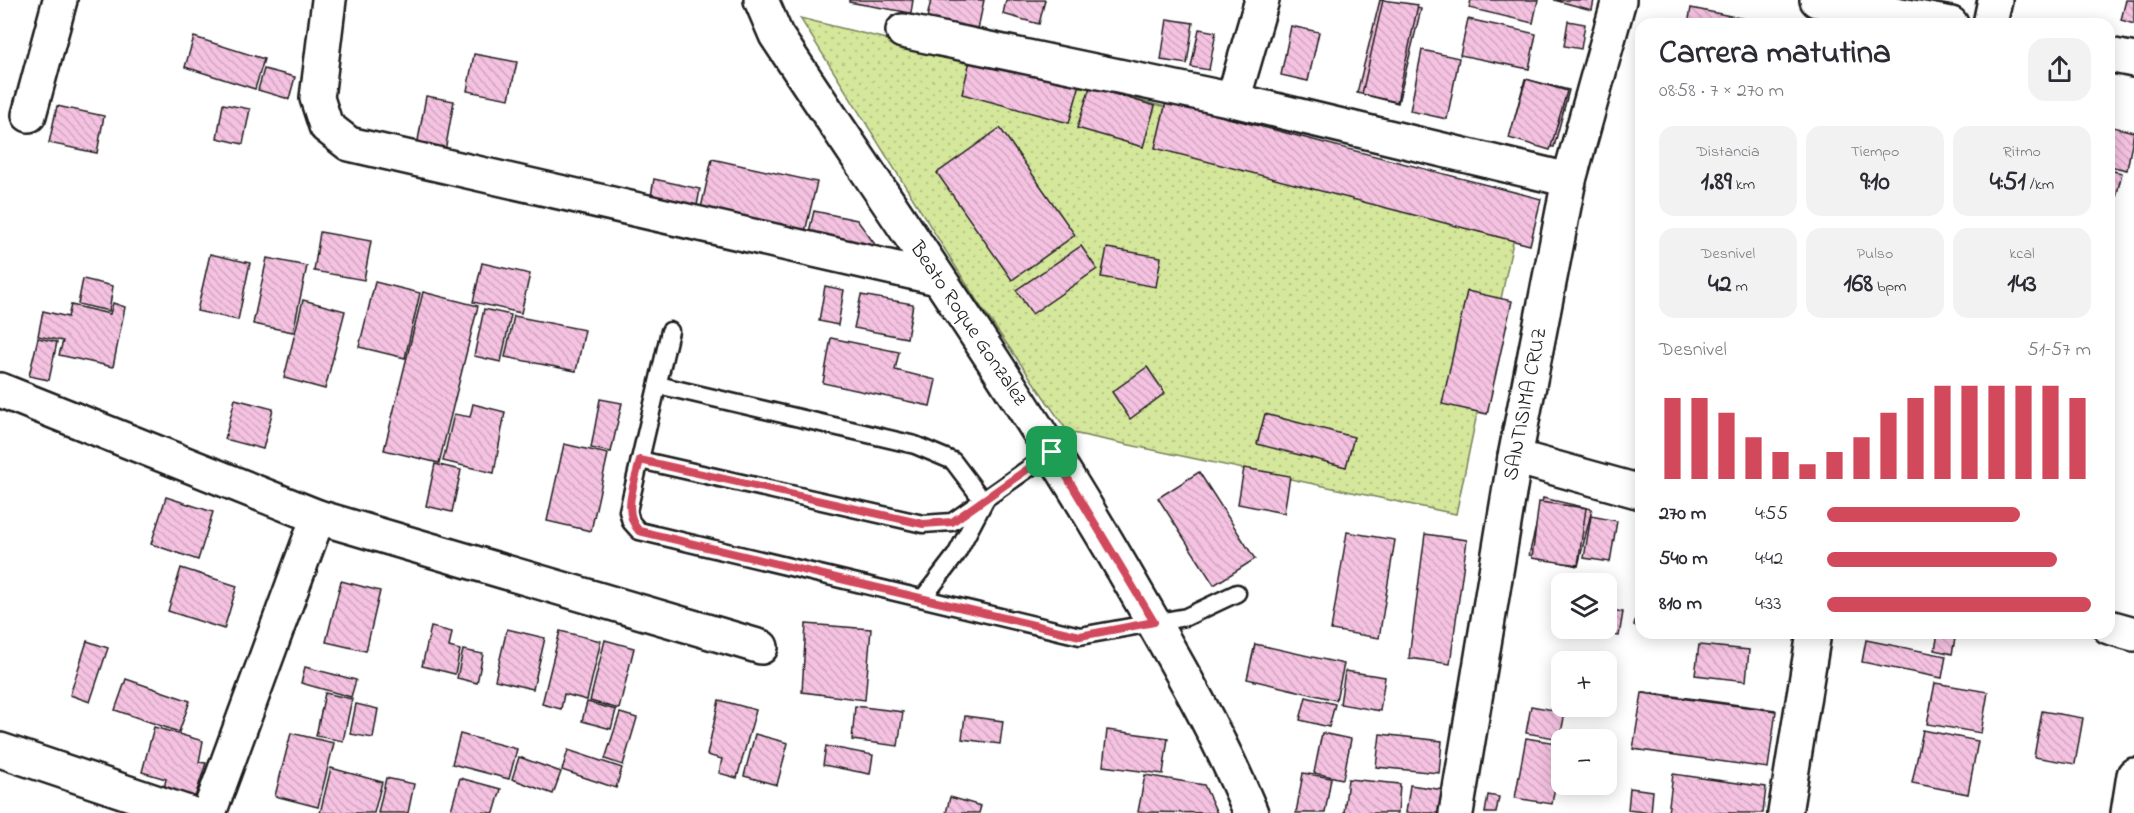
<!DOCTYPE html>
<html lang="es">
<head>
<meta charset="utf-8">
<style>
	:root { --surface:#fff; --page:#f2f2f3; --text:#2b2b33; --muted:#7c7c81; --accent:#d1495b }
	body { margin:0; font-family:"Indie Flower",sans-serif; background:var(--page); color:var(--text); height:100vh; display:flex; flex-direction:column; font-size:22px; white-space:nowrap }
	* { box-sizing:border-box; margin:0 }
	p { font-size:20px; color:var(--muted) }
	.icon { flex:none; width:33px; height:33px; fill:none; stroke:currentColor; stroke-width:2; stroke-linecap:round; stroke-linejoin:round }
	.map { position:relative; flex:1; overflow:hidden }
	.sheet { position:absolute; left:1635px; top:18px; width:480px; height:621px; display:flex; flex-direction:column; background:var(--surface); border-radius:18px; box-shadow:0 3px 15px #0003 }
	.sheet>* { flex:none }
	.buttons { position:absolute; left:1551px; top:573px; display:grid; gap:12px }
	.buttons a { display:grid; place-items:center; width:66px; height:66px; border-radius:12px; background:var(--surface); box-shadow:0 3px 15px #0003; font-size:30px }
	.pin { position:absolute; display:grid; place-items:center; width:51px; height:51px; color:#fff; margin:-26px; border-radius:12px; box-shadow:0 3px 9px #0006 }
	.round { display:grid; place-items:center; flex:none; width:63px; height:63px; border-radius:18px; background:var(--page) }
	.headline { display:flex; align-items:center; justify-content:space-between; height:102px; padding:0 24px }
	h1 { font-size:33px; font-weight:800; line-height:45px }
	.metrics { display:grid; grid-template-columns:repeat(3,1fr); gap:9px; height:102px; padding:6px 24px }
	.metrics div { display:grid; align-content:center; border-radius:15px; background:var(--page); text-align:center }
	.metrics b { font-size:26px; font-weight:800 }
	.metrics small { font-size:16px; font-weight:400 }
	.metrics p { font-size:16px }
	.chart { height:168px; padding:12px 24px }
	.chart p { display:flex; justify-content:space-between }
	.chart svg { width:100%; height:108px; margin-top:6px; stroke:var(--accent); stroke-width:6 }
	ul { padding:0 24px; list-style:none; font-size:20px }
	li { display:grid; grid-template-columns:96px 72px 1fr; align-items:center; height:45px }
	li i { height:15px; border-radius:8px; background:var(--accent) }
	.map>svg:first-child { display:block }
	.park { fill:url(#park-dots); stroke:#78825c; stroke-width:1.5 }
	.building { fill:url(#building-back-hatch); stroke:#1c1c1c; stroke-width:1.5 }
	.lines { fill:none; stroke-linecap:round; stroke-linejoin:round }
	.service-casing { stroke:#1c1c1c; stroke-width:21 }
	.minor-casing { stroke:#1c1c1c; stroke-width:38 }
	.tertiary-casing { stroke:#1c1c1c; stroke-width:38 }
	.service { stroke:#fff; stroke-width:16 }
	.minor { stroke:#fff; stroke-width:33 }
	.tertiary { stroke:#fff; stroke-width:33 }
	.route-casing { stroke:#fff; stroke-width:12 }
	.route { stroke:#d1495b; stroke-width:8 }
	.labels { text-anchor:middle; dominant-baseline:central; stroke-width:4.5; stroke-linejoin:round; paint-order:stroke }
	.street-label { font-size:21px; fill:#1c1c1c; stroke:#fff }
</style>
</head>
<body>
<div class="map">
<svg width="2134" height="813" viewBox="0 0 2134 813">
	<defs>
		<pattern id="park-dots" width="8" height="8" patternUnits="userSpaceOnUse" patternTransform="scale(1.5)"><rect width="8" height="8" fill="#d5e79b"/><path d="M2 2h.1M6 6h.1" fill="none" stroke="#b6c685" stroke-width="1.8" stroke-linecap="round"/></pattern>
		<pattern id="building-back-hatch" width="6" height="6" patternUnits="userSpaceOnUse" patternTransform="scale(1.5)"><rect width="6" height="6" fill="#f5c2e1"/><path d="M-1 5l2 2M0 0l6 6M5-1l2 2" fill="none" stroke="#d1a6c0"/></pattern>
	</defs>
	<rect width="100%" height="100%" fill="#fff"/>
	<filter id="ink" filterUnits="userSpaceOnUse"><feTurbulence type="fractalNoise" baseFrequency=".0167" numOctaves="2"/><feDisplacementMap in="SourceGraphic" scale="12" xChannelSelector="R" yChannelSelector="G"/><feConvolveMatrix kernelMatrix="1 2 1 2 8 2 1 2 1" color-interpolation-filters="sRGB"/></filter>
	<g filter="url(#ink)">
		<!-- park -->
		<path class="park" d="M800,18L1523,194L1456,514L1068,432L979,304Z"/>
		<!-- building -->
		<g class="building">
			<path d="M849,0H913L911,13L849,2Z"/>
			<path d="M931,0H984L978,29L927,18Z"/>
			<path d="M1006,0H1045L1039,24L1003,14Z"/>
			<path d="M1380,0L1421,9L1398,103L1357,93Z"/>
			<path d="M1383,0L1418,5L1397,102L1362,94Z"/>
			<path d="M1471,0H1538L1533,23L1469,8Z"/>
			<path d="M1554,0H1594L1592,10Z"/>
			<path d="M2126,0H2134V24L2121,20Z"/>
			<path d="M1691,8L1770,24H1688Z"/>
			<path d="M1167,19L1193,23L1187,64L1161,60Z"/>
			<path d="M1468,19L1536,34L1529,69L1460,55Z"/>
			<path d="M1568,21L1585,24L1581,49L1564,46Z"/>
			<path d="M1291,26L1319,32L1308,81L1281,75Z"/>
			<path d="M1199,29L1216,32L1209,70L1191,67Z"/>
			<path d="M194,37L264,59L255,89L185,67Z"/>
			<path d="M973,48L1082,77L1069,123L962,94Z"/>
			<path d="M1422,50L1459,58L1447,119L1410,111Z"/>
			<path d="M474,54L517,62L509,99L467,91Z"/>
			<path d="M264,69L295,77L289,99L258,90Z"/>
			<path d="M1525,79L1569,90L1554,147L1510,136Z"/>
			<path d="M1526,79L1567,91L1550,150L1509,138Z"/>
			<path d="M1090,87L1155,106L1143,147L1077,128Z"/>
			<path d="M426,96L454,101L445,151L417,146Z"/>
			<path d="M1166,102L1541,199L1530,245L1155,148Z"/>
			<path d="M223,104L250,109L243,144L217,138Z"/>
			<path d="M57,106L104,116L97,153L49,143Z"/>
			<path d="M2113,127L2134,132L2127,170L2109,166V143Z"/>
			<path d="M1000,128L1075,235L1012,280L937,173Z"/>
			<path d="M712,159L817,182L805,232L701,208Z"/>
			<path d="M2109,170L2122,173L2113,210L2109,209Z"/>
			<path d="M654,179L700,189L697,206L651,196Z"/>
			<path d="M814,211L857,220L877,247L809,232Z"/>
			<path d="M320,232L371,241L364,280L314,271Z"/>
			<path d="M1081,246L1097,269L1032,314L1016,290Z"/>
			<path d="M1107,248L1161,257L1156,287L1101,277Z"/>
			<path d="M210,254L250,263L238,320L197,311Z"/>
			<path d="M267,258L307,266L293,332L253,324Z"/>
			<path d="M482,263L530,274L521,313L473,302Z"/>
			<path d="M83,279L113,286L109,311L78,304Z"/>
			<path d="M375,282L420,293L405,358L359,347Z"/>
			<path d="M825,286L844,290L838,325L819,321Z"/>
			<path d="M1467,291L1512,301L1487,414L1442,404Z"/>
			<path d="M423,292L478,306L439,463L384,450Z"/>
			<path d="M861,295L913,304L907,338L854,328Z"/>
			<path d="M303,300L345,311L325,389L284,378Z"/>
			<path d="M113,303L125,307L113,367L59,355L63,341L38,336L43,311L68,317L71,305L110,314Z"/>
			<path d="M484,309L511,315L501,362L474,356Z"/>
			<path d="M514,316L585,330L576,371L505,357Z"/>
			<path d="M38,338L57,342L49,380L29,376Z"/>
			<path d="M831,338L899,352L895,370L936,380L930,406L823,383Z"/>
			<path d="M1147,367L1165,393L1130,419L1112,392Z"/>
			<path d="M235,399L273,409L263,449L225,439Z"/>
			<path d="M600,399L622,403L611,452L591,448Z"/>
			<path d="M473,404L505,412L494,473L443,461L454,414L470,417Z"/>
			<path d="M1265,414L1354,437L1346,467L1257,444Z"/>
			<path d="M564,444L608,454L591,531L547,521Z"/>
			<path d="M435,464L461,470L452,512L426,506Z"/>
			<path d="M1244,468L1290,476L1284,513L1238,504Z"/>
			<path d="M1199,472L1255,559L1214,585L1158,498Z"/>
			<path d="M166,497L213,512L198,560L151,544Z"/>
			<path d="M1543,498L1592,509L1578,566L1529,555Z"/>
			<path d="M1539,502L1586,508L1578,565L1532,558Z"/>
			<path d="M1591,516L1617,521L1610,562L1584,558Z"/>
			<path d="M1347,532L1395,540L1379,638L1331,630Z"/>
			<path d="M1425,534L1467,540L1450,664L1409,658Z"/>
			<path d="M181,568L237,586L224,629L168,611Z"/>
			<path d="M341,581L380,591L366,651L326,642Z"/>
			<path d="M1606,609L1623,612L1619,636L1577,629L1606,628Z"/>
			<path d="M1637,611L1641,612V627L1634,626Z"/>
			<path d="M806,624L871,629L865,700L802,692Z"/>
			<path d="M431,627L452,632L449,647L460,650L455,674L422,666Z"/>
			<path d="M507,629L545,638L533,689L495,680Z"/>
			<path d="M560,631L601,641L587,700L564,694L561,709L542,704Z"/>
			<path d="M1938,633L1956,634L1952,654L1935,650Z"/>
			<path d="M605,640L634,648L619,709L590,701Z"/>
			<path d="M1866,640L1946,656L1942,678L1862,662Z"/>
			<path d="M87,641L108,648L90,702L70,695Z"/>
			<path d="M1255,644L1344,664L1336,700L1247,679Z"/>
			<path d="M1699,645L1749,650L1746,681L1695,675Z"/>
			<path d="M463,650L483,654L477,683L457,678Z"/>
			<path d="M305,667L356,680L351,697L301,683Z"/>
			<path d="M1345,671L1385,677L1380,711L1340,704Z"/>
			<path d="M126,679L190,701L179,732L115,710Z"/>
			<path d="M1935,683L1988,692L1981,733L1927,724Z"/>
			<path d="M1644,692L1775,710L1767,764L1637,747Z"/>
			<path d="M325,693L352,699L343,741L316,736Z"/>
			<path d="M1642,693L1776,711L1768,768L1633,749Z"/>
			<path d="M1306,697L1335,704L1329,727L1300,720Z"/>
			<path d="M719,700L756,710L737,778L719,773L722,759L707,755Z"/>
			<path d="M587,702L616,710L611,729L582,721Z"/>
			<path d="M356,704L378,709L373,738L350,734Z"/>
			<path d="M855,706L903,712L898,746L852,740Z"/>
			<path d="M1531,706L1565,712L1560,739L1526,733Z"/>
			<path d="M2042,711L2083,718L2075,764L2034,757Z"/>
			<path d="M620,713L637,718L623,765L605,759Z"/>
			<path d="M965,716L1003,721L1000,744L962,739Z"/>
			<path d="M154,727L203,741L199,762L206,763L195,797L164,789L166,779L142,772Z"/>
			<path d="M1107,730L1168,738L1163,774L1103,766Z"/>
			<path d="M1923,730L1978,741L1968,794L1912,783Z"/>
			<path d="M291,733L334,743L318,807L275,796Z"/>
			<path d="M1322,733L1351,739L1343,779L1314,773Z"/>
			<path d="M460,734L517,749L509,779L452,764Z"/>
			<path d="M755,734L788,743L777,785L744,776Z"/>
			<path d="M1380,734L1442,741L1439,773L1376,767Z"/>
			<path d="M1526,738L1562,744L1552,804L1515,798Z"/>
			<path d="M826,746L873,755L870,774L823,765Z"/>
			<path d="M568,750L622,768L616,788L562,770Z"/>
			<path d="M519,757L561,772L553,794L512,779Z"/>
			<path d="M331,768L382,782L374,813H320Z"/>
			<path d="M1303,773L1331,778L1325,813H1296Z"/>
			<path d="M1673,774L1766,787L1763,813H1668Z"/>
			<path d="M1145,775L1204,785L1217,813L1138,812Z"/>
			<path d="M386,778L414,784L408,813H378Z"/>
			<path d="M460,778L501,789L494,813L451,810Z"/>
			<path d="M1348,779L1400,784L1398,813H1344Z"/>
			<path d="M1410,785L1457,792L1454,813H1406Z"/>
			<path d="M1630,788L1653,791L1651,813L1628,810Z"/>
			<path d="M1488,795L1499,797L1496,813H1485Z"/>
			<path d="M950,797L981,806L979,813H946Z"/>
		</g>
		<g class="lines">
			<defs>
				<g id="service">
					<path d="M670,331L628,511L631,522L639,531L1080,636L1186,617L1237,593"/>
					<path d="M658,385L915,445L953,461L984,502L956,555L923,598"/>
					<path d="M640,460L923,524L952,522L1052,452"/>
				</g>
				<g id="minor">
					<path d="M329,0L317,98L326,126L349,144L937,278"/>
					<path d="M1817,0L1951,24"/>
					<path d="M1990,24L1995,0"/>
					<path d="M903,31L1233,100L1569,180"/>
					<path d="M2109,55L2134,60"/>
					<path d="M1233,100L1262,0"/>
					<path d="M29,115L60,0"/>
					<path d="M0,390L318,517L761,647"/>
					<path d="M1515,457L1641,492"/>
					<path d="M2109,627L2134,634"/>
					<path d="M0,750L188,813"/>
					<path d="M209,813L318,517"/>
					<path d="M1456,813L1515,457L1569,180L1619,0"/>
					<path d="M1785,813L1814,633"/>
					<path d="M2128,813L2134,775"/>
				</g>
				<path id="tertiary" d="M761,0L776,35C894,213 1018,389 1125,573C1170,651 1217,730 1251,813"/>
			</defs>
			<!-- service casing -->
			<use href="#service" class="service-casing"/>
			<!-- minor casing -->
			<use href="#minor" class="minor-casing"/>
			<!-- tertiary casing -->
			<use href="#tertiary" class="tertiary-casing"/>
			<!-- service -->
			<use href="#service" class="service"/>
			<!-- minor -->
			<use href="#minor" class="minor"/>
			<!-- tertiary -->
			<use href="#tertiary" class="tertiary"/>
		</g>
	</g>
	<g class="lines" filter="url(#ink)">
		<defs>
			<path id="route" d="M1052,452L1154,622L1080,636L639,531C621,511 635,484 640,460L923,524L952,522Z"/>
		</defs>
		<!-- route casing -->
		<use href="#route" class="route-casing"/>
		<!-- route -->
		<use href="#route" class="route"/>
	</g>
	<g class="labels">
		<!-- street labels -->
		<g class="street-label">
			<text transform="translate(968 324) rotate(56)">Beato Roque Gonzalez</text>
			<text transform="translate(1526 404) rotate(-79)">SANTISIMA CRUZ</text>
		</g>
	</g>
</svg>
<div class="buttons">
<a><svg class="icon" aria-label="layers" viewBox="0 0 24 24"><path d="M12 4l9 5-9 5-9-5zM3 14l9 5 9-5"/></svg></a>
<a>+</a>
<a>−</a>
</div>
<div class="pin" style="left:1052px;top:452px;background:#1e9e55"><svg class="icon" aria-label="arrive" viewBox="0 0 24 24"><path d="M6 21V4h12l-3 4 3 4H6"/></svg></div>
<section class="sheet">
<div class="headline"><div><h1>Carrera matutina</h1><p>08:58 · 7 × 270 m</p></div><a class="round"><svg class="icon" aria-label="share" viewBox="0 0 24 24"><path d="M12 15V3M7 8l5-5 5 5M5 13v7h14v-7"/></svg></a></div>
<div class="metrics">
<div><p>Distancia</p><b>1.89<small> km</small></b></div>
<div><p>Tiempo</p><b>9:10</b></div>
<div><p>Ritmo</p><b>4:51<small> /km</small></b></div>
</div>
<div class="metrics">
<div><p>Desnivel</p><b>42<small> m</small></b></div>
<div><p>Pulso</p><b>168<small> bpm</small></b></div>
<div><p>kcal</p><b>143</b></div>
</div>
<div class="chart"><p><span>Desnivel</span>51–57 m</p>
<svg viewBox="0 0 160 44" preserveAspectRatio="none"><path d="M5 44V11M15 44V11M25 44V17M35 44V27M45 44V33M55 44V38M65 44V33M75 44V27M85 44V17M95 44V11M105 44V6M115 44V6M125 44V6M135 44V6M145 44V6M155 44V11"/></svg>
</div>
<ul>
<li><b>270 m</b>4:55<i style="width:73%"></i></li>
<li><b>540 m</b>4:42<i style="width:87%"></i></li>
<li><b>810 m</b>4:33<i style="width:100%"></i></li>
</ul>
</section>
</div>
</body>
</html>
